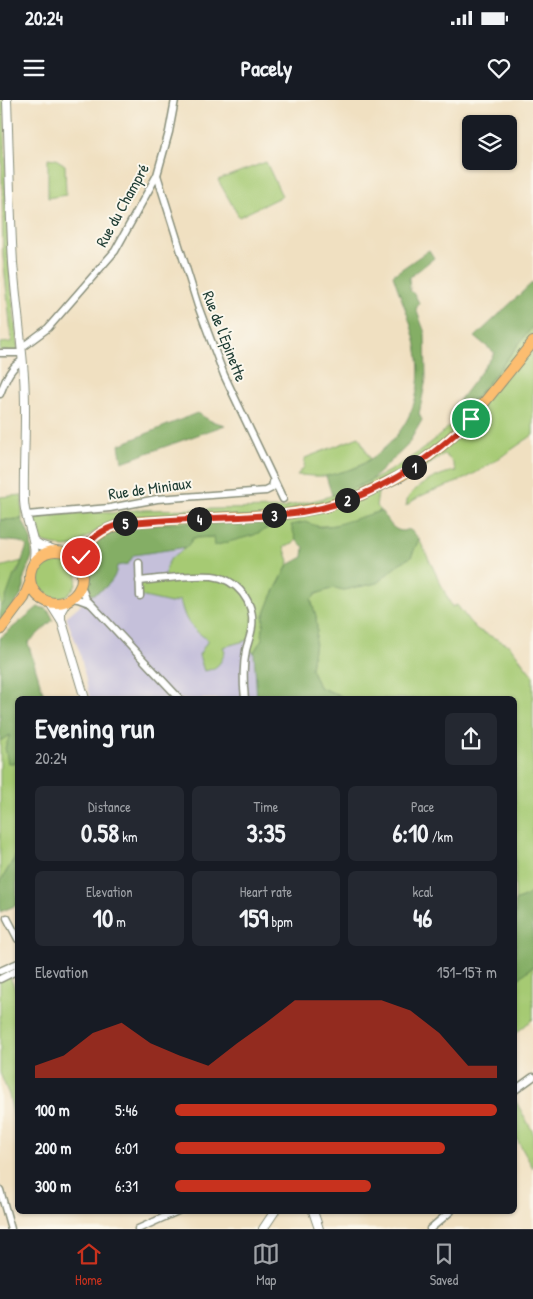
<!DOCTYPE html>
<html lang="en">
<head>
<meta charset="utf-8">
<style>
	:root { --surface:#171b24; --page:#242831; --text:#f1f3f6; --muted:#9ea1a6; --line:#363941; --accent:#c8321e }
	body { margin:0; font-family:"Patrick Hand",sans-serif; background:var(--page); color:var(--text); height:100vh; display:flex; flex-direction:column; font-size:19px; white-space:nowrap }
	* { box-sizing:border-box; margin:0 }
	p { font-size:16px; color:var(--muted) }
	.icon { flex:none; width:28px; height:28px; fill:none; stroke:currentColor; stroke-width:2; stroke-linecap:round; stroke-linejoin:round }
	.map { position:relative; flex:1; overflow:hidden }
	.details { position:absolute; left:15px; top:596px; width:502px; height:518px; display:flex; flex-direction:column; background:var(--surface); border-radius:8px; box-shadow:0 1px 4px #0004 }
	.details>* { flex:none }
	.buttons { position:absolute; left:462px; top:15px; display:grid; gap:10px }
	.buttons a { display:grid; place-items:center; width:55px; height:55px; border-radius:8px; background:var(--surface); box-shadow:0 1px 4px #0004; font-size:25px }
	.pin { position:absolute; display:grid; place-items:center; width:42px; height:42px; color:#fff; margin:-21px; border:2px solid #fff; border-radius:50%; box-shadow:0 1px 5px #0007 }
	.km { position:absolute; width:25px; height:25px; margin:-12px; border-radius:50%; background:#222; color:#fff; font-size:14px; line-height:25px; text-align:center }
	.round { display:grid; place-items:center; flex:none; width:52px; height:52px; border-radius:8px; background:var(--page) }
	.headline { display:flex; align-items:center; justify-content:space-between; height:85px; padding:0 20px }
	h1 { font-size:28px; font-weight:800; line-height:38px }
	.metrics { display:grid; grid-template-columns:repeat(3,1fr); gap:8px; height:85px; padding:5px 20px }
	.metrics div { display:grid; align-content:center; border-radius:8px; background:var(--page); text-align:center }
	.metrics b { font-size:25px; font-weight:800 }
	.metrics small { font-size:14px; font-weight:400 }
	.metrics p { font-size:14px }
	.chart { height:140px; padding:10px 20px }
	.chart p { display:flex; justify-content:space-between }
	.chart svg { width:100%; height:90px; margin-top:5px; fill:var(--accent); opacity:.7 }
	ul { padding:0 20px; list-style:none; font-size:16px }
	li { display:grid; grid-template-columns:80px 60px 1fr; align-items:center; height:38px }
	li i { height:12px; border-radius:6px; background:var(--accent) }
	.status { display:flex; justify-content:space-between; align-items:center; height:35px; padding:0 25px; background:var(--surface); direction:ltr }
	.status svg { height:14px; fill:currentColor }
	header { display:flex; justify-content:space-between; align-items:center; height:65px; padding:0 20px; background:var(--surface); font-size:22px; font-weight:800 }
	.tabs { display:flex; justify-content:space-around; align-items:center; height:70px; border-top:1px solid var(--line); background:var(--surface); font-size:14px; color:var(--muted) }
	.tabs a { display:grid; justify-items:center; gap:2px }
	.tabs .on { color:var(--accent) }
	.map>svg:first-child { display:block }
	.industrial { fill:#c5c0da }
	.green { fill:#a6ca73; stroke:#628454 }
	.forest { fill:#84ae65; stroke:#52764c }
	.lines { fill:none; stroke-linecap:round; stroke-linejoin:round }
	.minor-casing { stroke:#888e7a; stroke-width:9 }
	.tertiary-casing { stroke:#888e7a; stroke-width:10 }
	.primary-casing { stroke:#888e7a; stroke-width:12 }
	.minor { stroke:#fff; stroke-width:6 }
	.tertiary { stroke:#fff; stroke-width:8 }
	.primary { stroke:#fcbd6f; stroke-width:10 }
	.route-casing { stroke:#fff; stroke-width:10 }
	.route { stroke:#c8321e; stroke-width:6 }
	.labels { text-anchor:middle; dominant-baseline:central; stroke-width:4; stroke-linejoin:round; paint-order:stroke }
	.street-label { font-size:16px; fill:#1f3d34; stroke:#fbf7ec }
</style>
</head>
<body>
<div class="status"><b>20:24</b><svg viewBox="0 0 49 12"><path d="M0 12V9h3v3zM5 12V6h3v6zM10 12V3h3v9zM15 12V0h3v12zM26 1h20v11H26zM47 4h2v5h-2z"/></svg></div>
<header><svg class="icon" aria-label="menu" viewBox="0 0 24 24"><path d="M4 6h16M4 12h16M4 18h16"/></svg>Pacely<svg class="icon" aria-label="heart" viewBox="0 0 24 24"><path d="M12 20l-8-8c-3-5 5-10 8-4 3-6 11-1 8 4z"/></svg></header>
<div class="map">
<svg width="533" height="1129" viewBox="0 0 533 1129">
	<rect width="100%" height="100%" fill="#fbf7ec"/>
	<filter id="ink" filterUnits="userSpaceOnUse"><feTurbulence type="fractalNoise" baseFrequency=".02" numOctaves="2"/><feDisplacementMap in="SourceGraphic" scale="10" xChannelSelector="R" yChannelSelector="G"/><feConvolveMatrix kernelMatrix="1 2 1 2 8 2 1 2 1" color-interpolation-filters="sRGB"/></filter>
	<filter id="wash" filterUnits="userSpaceOnUse"><feTurbulence type="fractalNoise" baseFrequency=".0096" numOctaves="4" result="noise"/><feDisplacementMap in="SourceGraphic" scale="20" xChannelSelector="R" yChannelSelector="G"/><feGaussianBlur stdDeviation="1.12" result="paint"/><feColorMatrix in="noise" values="0 0 0 0 0 0 0 0 0 0 0 0 0 0 0 0 0 1.4 0 .05"/><feComposite in="paint" operator="in"/></filter>
	<g filter="url(#wash)">
		<rect width="100%" height="100%" fill="#f0e0c1"/>
		<!-- industrial -->
		<path class="industrial" d="M273,429L288,465L258,536L261,599H90L80,553L66,517L92,495L104,489L117,465L134,455L187,447Z"/>
		<!-- green -->
		<g class="green">
			<path d="M1,0H4L9,163L18,251H0V243L12,242L3,156Z"/>
			<path d="M48,58L56,59L65,65L66,95L48,98Z"/>
			<path d="M266,62L282,96L239,117L218,80Z"/>
			<path d="M533,226V335C512,349 491,365 468,377C448,388 424,390 406,406C407,402 407,398 410,395C418,384 443,372 456,371L452,361L444,354L423,369L387,390L379,387L376,406L381,411C362,418 343,426 323,426C308,427 309,420 292,425L296,440L293,444L284,447L289,461L288,465L272,496L264,516L262,539L254,552L246,550L248,540L223,547L225,551C221,564 217,569 204,571L199,555L208,540C189,526 186,523 180,500L171,503L140,496L139,481L165,479L166,467L171,458L187,447L193,438L214,437V445L254,435L127,418L108,423L74,446L64,447L45,443L35,438L31,420L34,417L92,412L112,413L136,410L287,408V406C344,397 399,372 441,334C476,303 504,262 533,226Z"/>
			<path d="M359,337L370,359C359,368 340,375 325,376C316,377 306,375 297,375L304,367L305,358Z"/>
			<path d="M22,395V419L0,420V397Z"/>
			<path d="M419,439L452,507L457,505L469,521L478,530L509,545L533,576V790L527,796L515,801V599H343L341,596L319,587L311,568L317,530L316,516L311,500L316,494L334,488L344,490L377,483L400,463L411,457Z"/>
			<circle cx="56" cy="477" r="21"/>
			<path d="M22,461C20,468 15,472 13,479C9,489 7,500 0,508V467Z"/>
			<path d="M10,634L8,663H17V754L0,782V641Z"/>
			<path d="M533,866V919L515,934V882Z"/>
			<path d="M9,875L17,893V1030L9,995L0,973V879Z"/>
			<path d="M515,1000L533,1032V1068L515,1036Z"/>
		</g>
		<!-- forest -->
		<g class="forest">
			<path d="M429,150L434,158L409,178L410,190L415,195L419,203L416,209L425,233L426,279L419,314L422,320L407,346L371,380L346,392L332,395L326,376C340,372 354,370 366,362C414,332 428,285 413,233C408,213 399,194 393,175Z"/>
			<path d="M533,182V226L488,283L455,320L450,315L455,306L495,253L475,237Z"/>
			<path d="M197,313L211,321L225,325L122,362L119,345Z"/>
			<path d="M381,411C386,417 391,428 398,430C409,434 405,422 419,439L411,457L400,463L377,483L344,490L334,488L316,494L311,500L316,516L317,530L311,568L319,587L341,596L343,599H257L254,552L262,539L264,516L272,496L288,465L303,457L304,447L296,440L291,425L305,422L320,427L335,425Z"/>
			<path d="M22,419L31,439L32,457L24,477V487L20,497L0,525V508L4,503L14,475L18,472L27,446L20,442L0,440V420Z"/>
			<path d="M272,420L270,427L254,435L214,446L213,437L193,438L187,447L134,455L128,464L117,466C116,481 105,489 92,495L88,490V470L83,461L87,452L103,436L130,425Z"/>
			<path d="M38,507C47,508 50,511 53,520L28,543L45,599H18L17,663H8L5,648L10,635L0,641V538Z"/>
			<path d="M17,754V805L0,812V782Z"/>
			<path d="M533,790V866L515,882V801L527,796Z"/>
		</g>
	</g>
	<g filter="url(#ink)">
		<g class="lines">
			<defs>
				<g id="minor">
					<path d="M157,75L198,206L224,275L283,399"/>
					<path d="M21,248L48,228L115,151L157,75L169,32L175,0"/>
					<path d="M0,253H21"/>
					<path d="M0,294C5,282 9,268 22,261"/>
					<path d="M26,415L110,408L157,399L266,391L272,388L273,382"/>
					<path d="M139,463L140,496"/>
					<path d="M139,481C161,479 191,474 212,476C237,479 255,502 252,527C251,535 248,542 246,550C243,566 243,582 245,599"/>
					<path d="M81,485L86,499L91,504L180,599"/>
					<path d="M71,498L78,499L89,503"/>
					<path d="M7,818L18,839"/>
					<path d="M0,871L18,863"/>
					<path d="M0,879L18,870"/>
					<path d="M515,990L533,977"/>
					<path d="M0,1090L11,1129"/>
					<path d="M138,1129L178,1111"/>
					<path d="M430,1129L451,1111"/>
				</g>
				<g id="tertiary">
					<path d="M7,0C9,54 10,109 13,163C16,201 21,238 24,276C27,318 23,360 24,401C25,424 39,441 33,464"/>
					<path d="M34,441L40,445L55,450"/>
					<path d="M50,503L62,522L85,599"/>
					<path d="M61,520V511L67,501"/>
					<path d="M313,1111L319,1129"/>
					<path d="M263,1129L275,1111"/>
				</g>
				<g id="primary">
					<circle cx="56" cy="477" r="26"/>
					<path d="M80,465C84,437 108,426 133,422L286,414L325,407L361,395L402,375L420,363L445,343L471,319L533,242"/>
					<path d="M0,530L24,498L30,483"/>
				</g>
			</defs>
			<!-- minor casing -->
			<use href="#minor" class="minor-casing"/>
			<!-- tertiary casing -->
			<use href="#tertiary" class="tertiary-casing"/>
			<!-- primary casing -->
			<use href="#primary" class="primary-casing"/>
			<!-- minor -->
			<use href="#minor" class="minor"/>
			<!-- tertiary -->
			<use href="#tertiary" class="tertiary"/>
			<!-- primary -->
			<use href="#primary" class="primary"/>
		</g>
	</g>
	<g class="lines" filter="url(#ink)">
		<defs>
			<path id="route" d="M81,457C87,439 104,428 122,424C176,417 231,419 285,414C357,408 421,369 471,319"/>
		</defs>
		<!-- route casing -->
		<use href="#route" class="route-casing"/>
		<!-- route -->
		<use href="#route" class="route"/>
	</g>
	<g class="labels">
		<!-- street labels -->
		<g class="street-label">
			<text transform="translate(122 105) rotate(-61)">Rue du Champré</text>
			<text transform="translate(225 236) rotate(69)">Rue de l'Epinette</text>
			<text transform="translate(150 388) rotate(-8)">Rue de Miniaux</text>
		</g>
	</g>
</svg>
<div class="buttons">
<a><svg class="icon" aria-label="layers" viewBox="0 0 24 24"><path d="M12 4l9 5-9 5-9-5zM3 14l9 5 9-5"/></svg></a>
</div>
<div class="pin" style="left:471px;top:319px;background:#1e9e55"><svg class="icon" aria-label="arrive" viewBox="0 0 24 24"><path d="M6 21V4h12l-3 4 3 4H6"/></svg></div>
<div class="pin" style="left:81px;top:457px;background:#d93025"><svg class="icon" aria-label="check" viewBox="0 0 24 24"><path d="M5 12l5 5 9-10"/></svg></div>
<b class="km" style="left:414px;top:367px">1</b>
<b class="km" style="left:347px;top:400px">2</b>
<b class="km" style="left:274px;top:415px">3</b>
<b class="km" style="left:199px;top:419px">4</b>
<b class="km" style="left:125px;top:423px">5</b>
<section class="details">
<div class="headline"><div><h1>Evening run</h1><p>20:24</p></div><a class="round"><svg class="icon" aria-label="share" viewBox="0 0 24 24"><path d="M12 15V3M7 8l5-5 5 5M5 13v7h14v-7"/></svg></a></div>
<div class="metrics">
<div><p>Distance</p><b>0.58<small> km</small></b></div>
<div><p>Time</p><b>3:35</b></div>
<div><p>Pace</p><b>6:10<small> /km</small></b></div>
</div>
<div class="metrics">
<div><p>Elevation</p><b>10<small> m</small></b></div>
<div><p>Heart rate</p><b>159<small> bpm</small></b></div>
<div><p>kcal</p><b>46</b></div>
</div>
<div class="chart"><p><span>Elevation</span>151–157 m</p>
<svg viewBox="0 0 160 44" preserveAspectRatio="none"><path d="M0 44V38L10 33L20 22L30 17L40 27L50 33L60 38L70 27L80 17L90 6L100 6L110 6L120 6L130 11L140 22L150 38L160 38V44z"/></svg>
</div>
<ul>
<li><b>100 m</b>5:46<i style="width:100%"></i></li>
<li><b>200 m</b>6:01<i style="width:84%"></i></li>
<li><b>300 m</b>6:31<i style="width:61%"></i></li>
</ul>
</section>
</div>
<nav class="tabs">
<a class="on"><svg class="icon" aria-label="home" viewBox="0 0 24 24"><path d="M3 11l9-7 9 7M6 9v11h12V9"/></svg>Home</a>
<a><svg class="icon" aria-label="map" viewBox="0 0 24 24"><path d="M3 6l6-2 6 2 6-2v14l-6 2-6-2-6 2zM9 4v14M15 6v14"/></svg>Map</a>
<a><svg class="icon" aria-label="saved" viewBox="0 0 24 24"><path d="M7 4h10v16l-5-4-5 4z"/></svg>Saved</a>
</nav>
</body>
</html>
